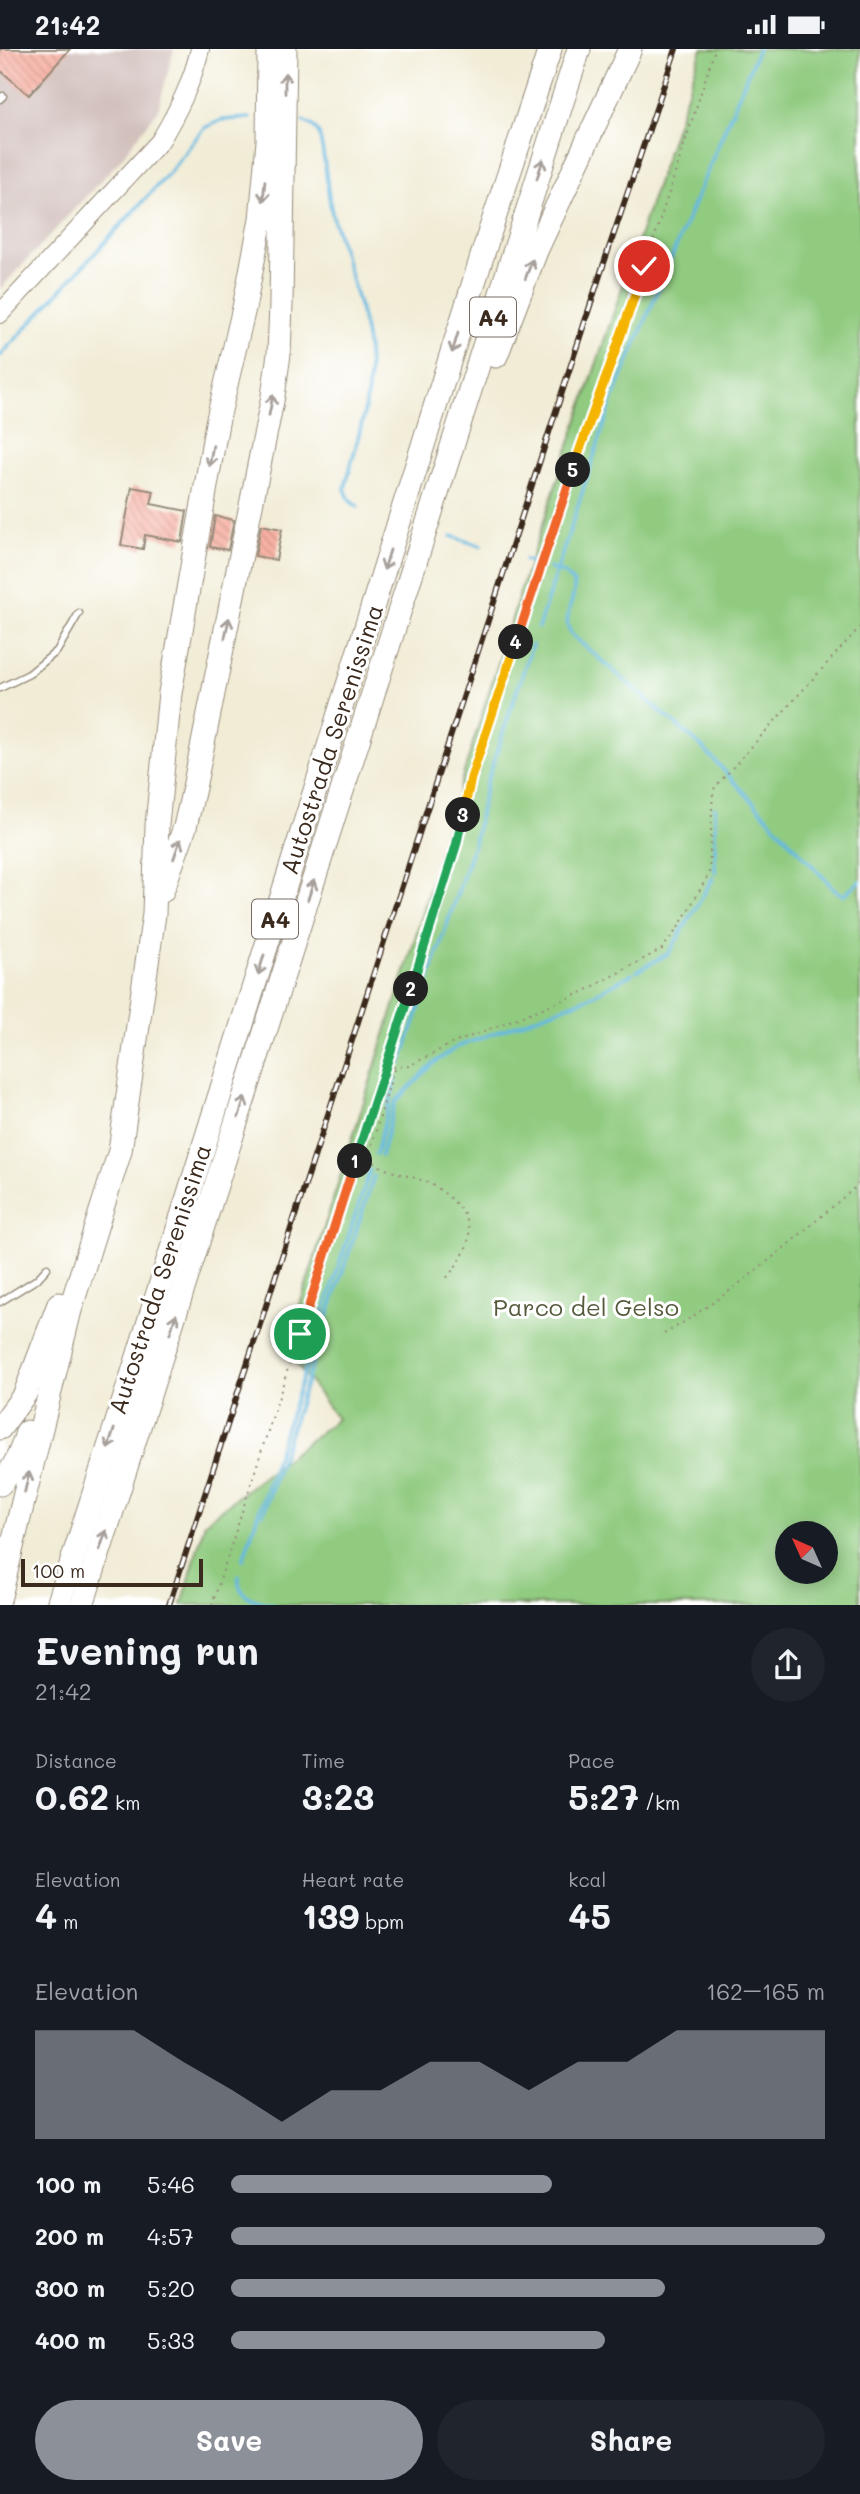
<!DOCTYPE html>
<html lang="en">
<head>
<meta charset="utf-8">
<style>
	:root { --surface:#171b24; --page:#20242c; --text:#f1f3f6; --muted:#9ea1a6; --accent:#8c9099 }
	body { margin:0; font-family:Mali,sans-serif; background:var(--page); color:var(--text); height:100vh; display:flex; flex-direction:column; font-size:26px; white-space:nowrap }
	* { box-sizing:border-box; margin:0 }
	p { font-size:23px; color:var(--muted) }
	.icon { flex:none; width:38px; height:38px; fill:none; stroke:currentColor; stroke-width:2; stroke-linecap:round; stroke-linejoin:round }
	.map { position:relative; height:1556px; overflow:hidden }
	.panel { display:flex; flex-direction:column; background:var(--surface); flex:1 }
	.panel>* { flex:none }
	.needle { width:46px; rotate:315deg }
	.buttons { position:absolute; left:775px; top:1472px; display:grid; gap:14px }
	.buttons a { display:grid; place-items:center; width:63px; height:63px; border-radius:50%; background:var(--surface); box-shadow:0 4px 18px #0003; font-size:35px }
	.scale { position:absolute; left:21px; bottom:18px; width:182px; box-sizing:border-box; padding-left:7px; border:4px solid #3b2a1e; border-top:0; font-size:19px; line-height:24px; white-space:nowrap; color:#3b2a1e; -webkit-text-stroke:5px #fff; paint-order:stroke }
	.pin { position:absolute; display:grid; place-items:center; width:60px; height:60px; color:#fff; margin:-30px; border:4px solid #fff; border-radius:50%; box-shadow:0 2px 7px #0007 }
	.km { position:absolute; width:35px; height:35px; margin:-18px; border-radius:50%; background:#222; color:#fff; font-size:19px; line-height:35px; text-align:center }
	.round { display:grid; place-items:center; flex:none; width:74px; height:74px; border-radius:37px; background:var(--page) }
	.headline { display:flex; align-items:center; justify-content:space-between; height:119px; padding:0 35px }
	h1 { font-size:38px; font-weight:700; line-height:52px }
	.figures { display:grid; grid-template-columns:repeat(3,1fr); gap:10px; height:119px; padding:7px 35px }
	.figures div { display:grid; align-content:center }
	.figures b { font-size:35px; font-weight:700 }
	.figures small { font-size:19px; font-weight:400 }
	.figures p { font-size:19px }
	.chart { height:196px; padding:14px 35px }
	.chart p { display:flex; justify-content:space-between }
	.chart svg { width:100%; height:126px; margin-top:7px; fill:var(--accent); opacity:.7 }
	.primary-button { display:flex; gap:14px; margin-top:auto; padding:14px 35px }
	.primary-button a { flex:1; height:80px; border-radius:42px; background:var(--accent); color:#fff; font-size:28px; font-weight:700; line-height:80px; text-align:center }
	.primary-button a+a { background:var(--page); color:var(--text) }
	ul { padding:0 35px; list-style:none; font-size:23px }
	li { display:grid; grid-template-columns:112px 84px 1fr; align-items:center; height:52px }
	li i { height:18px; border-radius:9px; background:var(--accent) }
	.status { display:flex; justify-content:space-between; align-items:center; height:49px; padding:0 35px; background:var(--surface); direction:ltr }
	.status svg { height:19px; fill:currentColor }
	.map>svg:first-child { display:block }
	.industrial { fill:#d1c0bc }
	.park { fill:#90cb80; stroke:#667a4f; stroke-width:2; fill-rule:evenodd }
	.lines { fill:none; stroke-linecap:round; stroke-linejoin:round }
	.stream { stroke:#64b8e0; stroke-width:3.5 }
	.building { fill:url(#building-back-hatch) }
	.lane-casing { stroke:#968b7a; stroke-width:9 }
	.secondary-casing { stroke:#968b7a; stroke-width:20 }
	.highway-casing { stroke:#968b7a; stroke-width:25 }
	.path { stroke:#968b7a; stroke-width:2; stroke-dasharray:2 5; stroke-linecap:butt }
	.lane { stroke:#fff; stroke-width:6 }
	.secondary { stroke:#fff; stroke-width:18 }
	.highway { stroke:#fff; stroke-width:23 }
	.rail-casing { stroke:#3b2a1e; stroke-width:6 }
	.rail { stroke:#fff; stroke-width:3.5; stroke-dasharray:10; stroke-linecap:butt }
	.oneway { stroke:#a79f9a }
	.split-1-casing { stroke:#fff; stroke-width:14 }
	.split-2-casing { stroke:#fff; stroke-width:14 }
	.split-3-casing { stroke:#fff; stroke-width:14 }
	.split-4-casing { stroke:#fff; stroke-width:14 }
	.split-5-casing { stroke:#fff; stroke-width:14 }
	.split-6-casing { stroke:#fff; stroke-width:14 }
	.split-1 { stroke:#f0652b; stroke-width:9 }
	.split-2 { stroke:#22a559; stroke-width:9 }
	.split-3 { stroke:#22a559; stroke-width:9 }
	.split-4 { stroke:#f5b400; stroke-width:9 }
	.split-5 { stroke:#f0652b; stroke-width:9 }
	.split-6 { stroke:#f5b400; stroke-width:9 }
	.labels { text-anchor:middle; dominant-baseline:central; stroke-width:6; stroke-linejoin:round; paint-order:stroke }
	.shield { fill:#fff; stroke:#766a62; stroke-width:2 }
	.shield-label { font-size:23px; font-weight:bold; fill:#3b2a1e }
	.street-label { font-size:24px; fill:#3b2a1e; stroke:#fff }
	.park-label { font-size:24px; fill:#545a3b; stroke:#fff }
</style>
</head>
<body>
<div class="status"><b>21:42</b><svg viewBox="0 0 49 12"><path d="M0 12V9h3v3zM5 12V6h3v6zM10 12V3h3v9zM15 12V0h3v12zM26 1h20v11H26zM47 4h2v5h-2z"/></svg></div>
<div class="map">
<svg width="860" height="1556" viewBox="0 0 860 1556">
	<defs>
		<pattern id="building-back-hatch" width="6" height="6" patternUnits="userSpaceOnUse" patternTransform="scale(1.75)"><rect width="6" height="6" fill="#f8ab9c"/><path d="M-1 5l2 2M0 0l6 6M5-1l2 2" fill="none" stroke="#ca8b7f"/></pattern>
	</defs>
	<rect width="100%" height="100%" fill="#fff"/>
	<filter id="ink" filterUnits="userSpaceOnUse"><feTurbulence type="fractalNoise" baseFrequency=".0143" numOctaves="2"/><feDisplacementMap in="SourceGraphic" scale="14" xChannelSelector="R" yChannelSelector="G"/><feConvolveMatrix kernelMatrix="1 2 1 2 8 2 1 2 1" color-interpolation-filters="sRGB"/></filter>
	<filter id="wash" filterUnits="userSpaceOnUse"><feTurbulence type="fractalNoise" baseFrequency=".00686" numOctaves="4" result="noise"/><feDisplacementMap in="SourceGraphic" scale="28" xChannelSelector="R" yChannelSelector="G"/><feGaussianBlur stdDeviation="1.57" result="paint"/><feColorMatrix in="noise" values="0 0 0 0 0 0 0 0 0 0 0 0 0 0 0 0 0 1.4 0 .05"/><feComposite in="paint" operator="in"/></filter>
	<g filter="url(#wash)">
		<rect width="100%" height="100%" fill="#f1ecd5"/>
		<!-- industrial -->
		<path class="industrial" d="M0,0H174L158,61L120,111L0,240Z"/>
		<!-- park -->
		<path class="park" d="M702,0H860V1556H182L205,1473L337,1370L286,1300L412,900L460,736L523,534ZM788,1484H826V1522H788Z"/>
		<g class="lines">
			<!-- stream -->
			<g class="stream">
				<path d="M303,72L313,77L319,85C326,111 326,138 332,164C345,215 370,273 369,325C368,364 353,403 345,440L350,452L358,458"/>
				<path d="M0,307L169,124L204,79L222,71L250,69"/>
				<path d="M451,487L481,497"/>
				<path d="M525,511L537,515"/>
				<path d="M549,519L565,525L574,535C576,554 559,569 573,587L702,698L836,842L844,846L860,832"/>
				<path d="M538,579L612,352L758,0"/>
				<path d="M715,823V758"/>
				<path d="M637,922L669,904L713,829"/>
				<path d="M401,1014L474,794L486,735L532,596"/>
				<path d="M376,1105L396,1029"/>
				<path d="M381,1107L395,1053L434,1014L457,998L585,950L632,925"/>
				<path d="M263,1465L374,1127"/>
				<path d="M243,1511L370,1121"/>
				<path d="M239,1527C236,1548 256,1552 273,1556"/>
			</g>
		</g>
		<g id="blocks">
			<!-- building -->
			<g class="building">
				<path d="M0,0H70L29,46L0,21Z"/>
				<path d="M132,438L154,442L151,455L187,462L182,493L145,486L143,500L121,496Z"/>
				<path d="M215,467L234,471L228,501L210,498Z"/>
				<path d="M261,476L282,480L276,511L255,507Z"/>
			</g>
		</g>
	</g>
	<g filter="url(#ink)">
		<use href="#blocks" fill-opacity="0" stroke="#968b7a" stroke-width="2"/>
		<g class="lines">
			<defs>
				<g id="lane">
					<path d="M0,50L3,47"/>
					<path d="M0,639L29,625L57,602L79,564"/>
					<path d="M0,1253L37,1230L47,1219"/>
				</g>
				<path id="secondary" d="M0,265L160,92C178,62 192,34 200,0"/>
				<g id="highway">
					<path d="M496,307L536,202L630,0"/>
					<path d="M162,842L185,778L194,739L273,347L279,305L281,255L285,0"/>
					<path d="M0,1379L25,1345L59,1255"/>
					<path d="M0,1435C13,1422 22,1401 27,1383"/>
					<path d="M0,1547L70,1261L120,1102L154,865L157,776L170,644L217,374L244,259L261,170L268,92L269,0"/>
					<path d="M58,1556L136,1314L490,182L550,0"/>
					<path d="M82,1556L579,0"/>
				</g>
			</defs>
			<!-- lane casing -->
			<use href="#lane" class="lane-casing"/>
			<!-- secondary casing -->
			<use href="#secondary" class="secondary-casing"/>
			<!-- highway casing -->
			<use href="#highway" class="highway-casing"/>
			<!-- path -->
			<g class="path">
				<path d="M386,1019L409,1017L449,996L583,943L662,900L678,879L709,825L713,742L716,737L860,578"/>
				<path d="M394,1020L369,1105C374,1122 406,1125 421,1131C433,1135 444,1143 453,1152C483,1180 466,1206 444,1232"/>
				<path d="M664,1285C736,1243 797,1188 860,1134"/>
				<path d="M212,1556L456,797L471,728L601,335L625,280L715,0"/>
			</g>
			<!-- lane -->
			<use href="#lane" class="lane"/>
			<!-- secondary -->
			<use href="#secondary" class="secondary"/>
			<!-- highway -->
			<use href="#highway" class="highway"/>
			<defs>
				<path id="rail" d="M169,1556L601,223L676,0"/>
			</defs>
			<!-- rail casing -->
			<use href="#rail" class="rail-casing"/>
			<!-- rail -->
			<use href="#rail" class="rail"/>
		</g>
		<!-- one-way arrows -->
		<defs><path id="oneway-shaft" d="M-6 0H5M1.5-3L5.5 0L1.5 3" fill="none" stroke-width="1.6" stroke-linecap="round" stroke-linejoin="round" transform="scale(1.75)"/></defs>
		<g class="oneway">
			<use href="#oneway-shaft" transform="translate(285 34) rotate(-90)"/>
			<use href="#oneway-shaft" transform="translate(540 120) rotate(-72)"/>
			<use href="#oneway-shaft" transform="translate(264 142) rotate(95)"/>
			<use href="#oneway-shaft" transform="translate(529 220) rotate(-69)"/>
			<use href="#oneway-shaft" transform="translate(455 294) rotate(107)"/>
			<use href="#oneway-shaft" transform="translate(271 356) rotate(-79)"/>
			<use href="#oneway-shaft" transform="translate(211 407) rotate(100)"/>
			<use href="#oneway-shaft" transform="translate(387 511) rotate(107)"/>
			<use href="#oneway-shaft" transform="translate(227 579) rotate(-78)"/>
			<use href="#oneway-shaft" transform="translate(177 800) rotate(-71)"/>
			<use href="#oneway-shaft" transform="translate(311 841) rotate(-72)"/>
			<use href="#oneway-shaft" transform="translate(261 916) rotate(107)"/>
			<use href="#oneway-shaft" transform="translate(242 1058) rotate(-72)"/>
			<use href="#oneway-shaft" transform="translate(173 1275) rotate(-72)"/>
			<use href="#oneway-shaft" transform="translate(111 1390) rotate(108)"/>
			<use href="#oneway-shaft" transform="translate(27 1433) rotate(-77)"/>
			<use href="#oneway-shaft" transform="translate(103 1491) rotate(-72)"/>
		</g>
	</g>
	<g class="lines" filter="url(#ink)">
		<defs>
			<path id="split-1" d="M300,1285L355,1112"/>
			<path id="split-2" d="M355,1112L411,940"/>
			<path id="split-3" d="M411,940L456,797L463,766"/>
			<path id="split-4" d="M463,766L471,729L516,593"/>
			<path id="split-5" d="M516,593L573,421"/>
			<path id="split-6" d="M573,421C596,352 623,286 644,217"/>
		</defs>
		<!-- split-1 casing -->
		<use href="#split-1" class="split-1-casing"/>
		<!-- split-2 casing -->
		<use href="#split-2" class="split-2-casing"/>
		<!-- split-3 casing -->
		<use href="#split-3" class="split-3-casing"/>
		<!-- split-4 casing -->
		<use href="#split-4" class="split-4-casing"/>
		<!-- split-5 casing -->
		<use href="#split-5" class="split-5-casing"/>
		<!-- split-6 casing -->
		<use href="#split-6" class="split-6-casing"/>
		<!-- split-1 -->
		<use href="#split-1" class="split-1"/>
		<!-- split-2 -->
		<use href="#split-2" class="split-2"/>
		<!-- split-3 -->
		<use href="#split-3" class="split-3"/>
		<!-- split-4 -->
		<use href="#split-4" class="split-4"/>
		<!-- split-5 -->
		<use href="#split-5" class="split-5"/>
		<!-- split-6 -->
		<use href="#split-6" class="split-6"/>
	</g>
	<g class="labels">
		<!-- shield labels -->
		<g class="shield">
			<rect x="470" y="248.5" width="46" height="39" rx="5"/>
			<rect x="252" y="850.5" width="46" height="39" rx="5"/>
		</g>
		<g class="shield-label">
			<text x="493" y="268">A4</text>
			<text x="275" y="870">A4</text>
		</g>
		<!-- street labels -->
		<g class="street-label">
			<text transform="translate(331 690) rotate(-72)">Autostrada Serenissima</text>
			<text transform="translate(159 1230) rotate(-72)">Autostrada Serenissima</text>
		</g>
		<!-- park labels -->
		<g class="park-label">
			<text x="586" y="1257">Parco del Gelso</text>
		</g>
	</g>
</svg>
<div class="buttons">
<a><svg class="needle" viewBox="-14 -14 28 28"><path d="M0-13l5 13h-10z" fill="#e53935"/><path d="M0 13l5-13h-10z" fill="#9ea1a6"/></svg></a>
</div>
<div class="scale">100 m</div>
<div class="pin" style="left:300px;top:1285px;background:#1e9e55"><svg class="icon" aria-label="arrive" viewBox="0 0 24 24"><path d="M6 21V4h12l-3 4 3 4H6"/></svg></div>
<div class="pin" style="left:644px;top:217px;background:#d93025"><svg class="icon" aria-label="check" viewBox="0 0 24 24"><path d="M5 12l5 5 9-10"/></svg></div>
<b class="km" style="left:355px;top:1112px">1</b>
<b class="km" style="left:411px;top:940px">2</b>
<b class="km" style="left:463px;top:766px">3</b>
<b class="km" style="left:516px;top:593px">4</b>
<b class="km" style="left:573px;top:421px">5</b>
</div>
<section class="panel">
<div class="headline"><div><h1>Evening run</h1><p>21:42</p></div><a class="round"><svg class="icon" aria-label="share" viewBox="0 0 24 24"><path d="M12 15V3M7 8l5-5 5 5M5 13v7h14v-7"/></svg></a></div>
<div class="figures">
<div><p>Distance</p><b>0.62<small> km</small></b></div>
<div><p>Time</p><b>3:23</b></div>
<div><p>Pace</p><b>5:27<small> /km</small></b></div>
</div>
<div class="figures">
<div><p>Elevation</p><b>4<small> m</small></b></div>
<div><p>Heart rate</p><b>139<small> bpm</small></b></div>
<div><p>kcal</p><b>45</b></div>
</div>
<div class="chart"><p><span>Elevation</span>162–165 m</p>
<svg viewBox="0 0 160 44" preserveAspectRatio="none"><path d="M0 44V6L10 6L20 6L30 17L40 27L50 38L60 27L70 27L80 17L90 17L100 27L110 17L120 17L130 6L140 6L150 6L160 6V44z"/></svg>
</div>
<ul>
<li><b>100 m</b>5:46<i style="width:54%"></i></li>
<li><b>200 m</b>4:57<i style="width:100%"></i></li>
<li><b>300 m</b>5:20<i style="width:73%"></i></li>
<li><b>400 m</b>5:33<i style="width:63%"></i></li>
</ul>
<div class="primary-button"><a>Save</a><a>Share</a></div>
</section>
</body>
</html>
